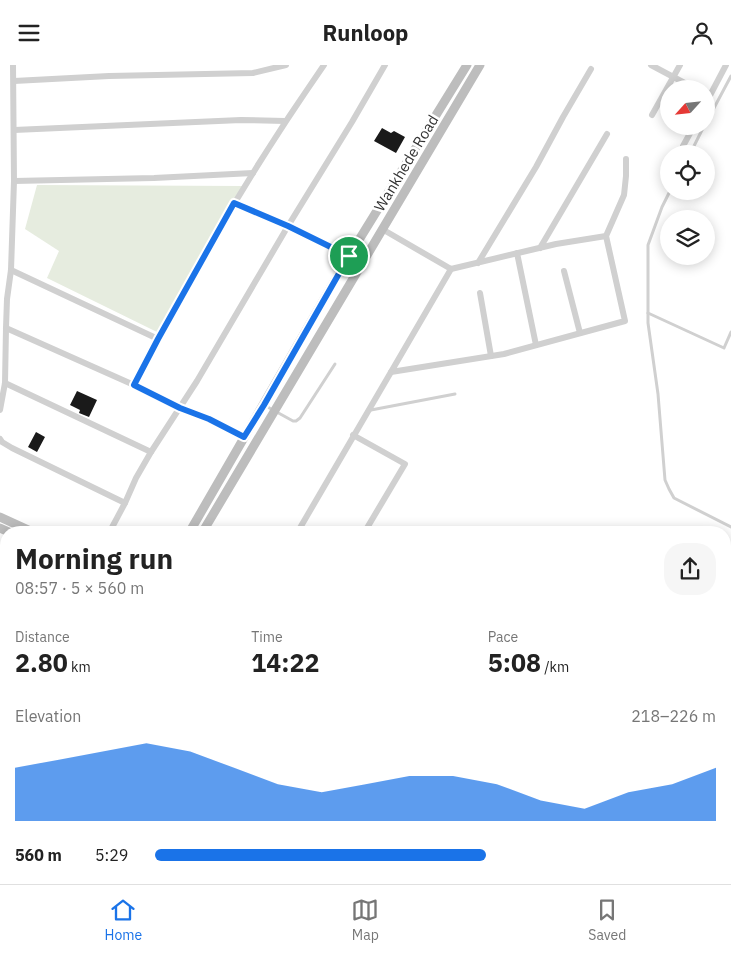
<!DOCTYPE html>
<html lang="en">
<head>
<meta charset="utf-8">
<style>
	:root { --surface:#fff; --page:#f6f6f6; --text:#222; --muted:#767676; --line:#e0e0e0; --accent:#1a73e8 }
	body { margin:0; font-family:"IBM Plex Sans",sans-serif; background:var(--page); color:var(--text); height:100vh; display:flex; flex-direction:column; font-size:19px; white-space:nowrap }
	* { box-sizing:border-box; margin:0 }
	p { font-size:16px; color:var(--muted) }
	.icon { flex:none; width:28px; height:28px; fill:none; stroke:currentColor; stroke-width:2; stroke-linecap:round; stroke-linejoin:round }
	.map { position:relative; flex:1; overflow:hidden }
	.drawer { position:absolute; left:0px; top:461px; width:731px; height:359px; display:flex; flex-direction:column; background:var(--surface); border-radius:20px 20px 0 0; box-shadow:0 2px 12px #0003 }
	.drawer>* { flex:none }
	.needle { width:32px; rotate:243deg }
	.fabs { position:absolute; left:660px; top:15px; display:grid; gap:10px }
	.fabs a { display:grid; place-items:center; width:55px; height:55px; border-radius:50%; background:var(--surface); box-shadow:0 2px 12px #0003; font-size:25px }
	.pin { position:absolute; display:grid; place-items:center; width:42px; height:42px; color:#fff; margin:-21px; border:2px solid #fff; border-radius:50%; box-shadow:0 1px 5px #0007 }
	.round { display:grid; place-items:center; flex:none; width:52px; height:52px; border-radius:20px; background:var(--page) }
	.head { display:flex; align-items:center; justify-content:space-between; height:85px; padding:0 15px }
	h1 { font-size:28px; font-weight:700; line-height:38px }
	.figures { display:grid; grid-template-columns:repeat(3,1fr); gap:8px; height:85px; padding:5px 15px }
	.figures div { display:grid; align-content:center }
	.figures b { font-size:25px; font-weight:700 }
	.figures small { font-size:14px; font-weight:400 }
	.figures p { font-size:14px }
	.chart { height:140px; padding:10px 15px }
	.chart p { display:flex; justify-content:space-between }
	.chart svg { width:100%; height:90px; margin-top:5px; fill:var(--accent); opacity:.7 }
	ul { padding:0 15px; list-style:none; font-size:16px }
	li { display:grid; grid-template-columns:80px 60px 1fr; align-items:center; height:38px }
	li i { height:12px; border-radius:6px; background:var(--accent) }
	header { display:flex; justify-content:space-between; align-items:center; height:65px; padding:0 15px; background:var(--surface); font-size:22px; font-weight:700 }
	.dock { display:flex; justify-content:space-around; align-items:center; height:70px; border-top:1px solid var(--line); background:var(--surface); font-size:14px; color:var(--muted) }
	.dock a { display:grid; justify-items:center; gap:2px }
	.dock .active { color:var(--accent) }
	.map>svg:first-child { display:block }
	.green { fill:#e6ecdf }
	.building { fill:#1a1a1a }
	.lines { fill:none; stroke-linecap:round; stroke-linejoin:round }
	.service { stroke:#d0d0d0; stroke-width:3 }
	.minor { stroke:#d0d0d0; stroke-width:6 }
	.tertiary { stroke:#d0d0d0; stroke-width:8 }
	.secondary { stroke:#bdbdbd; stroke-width:9 }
	.route-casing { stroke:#fff; stroke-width:10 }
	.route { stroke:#1a73e8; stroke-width:6 }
	.labels { text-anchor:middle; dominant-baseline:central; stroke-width:5; stroke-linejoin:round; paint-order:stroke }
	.street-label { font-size:15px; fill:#333; stroke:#fff }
</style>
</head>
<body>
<header><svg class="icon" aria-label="menu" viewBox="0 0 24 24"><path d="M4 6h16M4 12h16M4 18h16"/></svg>Runloop<svg class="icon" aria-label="person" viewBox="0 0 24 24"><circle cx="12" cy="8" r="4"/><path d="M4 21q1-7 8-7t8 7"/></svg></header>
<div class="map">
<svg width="731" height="819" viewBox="0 0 731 819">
	<rect width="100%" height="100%" fill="#fff"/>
	<!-- green -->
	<path class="green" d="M37,120L243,121L157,267L47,213L59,186L25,164Z"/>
	<!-- building -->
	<g class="building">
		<path d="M382,63L391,68L394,66L405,72L396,88L374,76Z"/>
		<path d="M77,326L97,335L89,352L79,348L80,345L70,340Z"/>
		<path d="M36,367L45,372L37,387L28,382Z"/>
	</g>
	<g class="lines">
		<!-- service -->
		<g class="service">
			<path d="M706,58L731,11"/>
			<path d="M690,89L704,61"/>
			<path d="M670,126L662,142L648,180V258L658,329L665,415L669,424L674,433L731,462"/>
			<path d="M648,248L724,283L731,267"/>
			<path d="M264,340L293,356H296L300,353L335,299"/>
			<path d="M371,345L455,329"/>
			<path d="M155,814L156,819"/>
		</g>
		<!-- minor -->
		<g class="minor">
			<path d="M651,0L696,24"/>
			<path d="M14,16L109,11L253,8L286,0"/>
			<path d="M706,38L726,0"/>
			<path d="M652,50L680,0"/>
			<path d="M14,65L241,55L285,56"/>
			<path d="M683,81L694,61"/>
			<path d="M14,116L154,113L253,108"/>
			<path d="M234,137L288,161L349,191"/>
			<path d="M382,164L451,204L556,179L606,171"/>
			<path d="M540,183L607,69"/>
			<path d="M517,188L536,280"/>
			<path d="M478,198L536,102L563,52L591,4"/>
			<path d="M451,204L391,307L504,289L625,256L606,171L624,130L626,111V94"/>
			<path d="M11,205L158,274"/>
			<path d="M564,206L580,268"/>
			<path d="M480,228L491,291"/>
			<path d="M6,263L134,320C190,209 253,102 324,0"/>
			<path d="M5,318L151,387"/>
			<path d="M134,320L180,343L209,354L244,372"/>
			<path d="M0,345L5,318L6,263L7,234L11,205L14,116L13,0"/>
			<path d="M353,370L405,399L364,468"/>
			<path d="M0,374L2,377L12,383L125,438L136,413L151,387L197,316L288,161L352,57L385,0"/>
			<path d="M109,468L125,438"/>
			<path d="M297,468L391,307"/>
			<path d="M0,575L6,578"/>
			<path d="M0,620L6,623"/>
			<path d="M0,645L6,636"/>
			<path d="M725,738L731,736"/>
			<path d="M0,746L6,734"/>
			<path d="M0,773L6,772"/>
			<path d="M0,798L6,819"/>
			<path d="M63,814L64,819"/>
			<path d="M129,814L130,819"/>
			<path d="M222,814L224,819"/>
			<path d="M268,814L270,819"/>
			<path d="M434,814L435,819"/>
			<path d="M465,814L467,819"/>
			<path d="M644,814L646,819"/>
			<path d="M16,819L41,814"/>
			<path d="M349,819L352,814"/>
			<path d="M524,819L546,814"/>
			<path d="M614,819L632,814"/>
		</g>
		<!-- tertiary -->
		<g class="tertiary">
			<path d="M725,774L731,776"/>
			<path d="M725,785L731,787"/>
		</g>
		<!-- secondary -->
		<g class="secondary">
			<path d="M0,452L35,468"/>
			<path d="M0,463L11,468"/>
			<path d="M189,468L349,191L467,0"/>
			<path d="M202,468L480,0"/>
		</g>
	</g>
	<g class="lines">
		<defs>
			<path id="route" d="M234,138L288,161L349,191L264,340L244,372L209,354L180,343L134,320L158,274Z"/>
		</defs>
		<!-- route casing -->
		<use href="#route" class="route-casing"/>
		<!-- route -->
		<use href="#route" class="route"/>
	</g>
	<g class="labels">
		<!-- street labels -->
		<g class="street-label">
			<text transform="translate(406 98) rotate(-59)">Wankhede Road</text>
		</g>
	</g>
</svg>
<div class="fabs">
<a><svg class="needle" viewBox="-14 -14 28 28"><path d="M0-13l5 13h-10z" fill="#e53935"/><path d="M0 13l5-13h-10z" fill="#767676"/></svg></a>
<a><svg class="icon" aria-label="locate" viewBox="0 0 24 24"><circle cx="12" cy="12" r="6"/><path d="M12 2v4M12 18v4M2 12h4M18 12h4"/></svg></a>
<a><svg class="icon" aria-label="layers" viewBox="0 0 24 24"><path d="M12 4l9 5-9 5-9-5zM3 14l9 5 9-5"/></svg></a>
</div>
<div class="pin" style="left:349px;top:191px;background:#1e9e55"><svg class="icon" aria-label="arrive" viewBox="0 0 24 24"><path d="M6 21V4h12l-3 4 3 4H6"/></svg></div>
<section class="drawer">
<div class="head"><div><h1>Morning run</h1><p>08:57 · 5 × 560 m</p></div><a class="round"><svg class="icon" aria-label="share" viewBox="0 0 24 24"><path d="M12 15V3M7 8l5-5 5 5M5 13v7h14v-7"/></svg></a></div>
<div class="figures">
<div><p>Distance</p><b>2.80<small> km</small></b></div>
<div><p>Time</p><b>14:22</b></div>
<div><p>Pace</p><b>5:08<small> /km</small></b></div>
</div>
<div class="chart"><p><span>Elevation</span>218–226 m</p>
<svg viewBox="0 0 160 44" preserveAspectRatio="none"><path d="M0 44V18L10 14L20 10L30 6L40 10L50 18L60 26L70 30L80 26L90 22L100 22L110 26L120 34L130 38L140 30L150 26L160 18V44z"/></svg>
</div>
<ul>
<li><b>560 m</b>5:29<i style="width:59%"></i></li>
</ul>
</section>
</div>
<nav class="dock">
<a class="active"><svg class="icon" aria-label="home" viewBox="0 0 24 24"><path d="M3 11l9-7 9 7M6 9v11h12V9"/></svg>Home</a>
<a><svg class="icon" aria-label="map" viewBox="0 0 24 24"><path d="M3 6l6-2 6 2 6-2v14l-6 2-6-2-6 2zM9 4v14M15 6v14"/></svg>Map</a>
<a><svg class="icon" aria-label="saved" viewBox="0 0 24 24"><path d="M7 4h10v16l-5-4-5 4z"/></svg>Saved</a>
</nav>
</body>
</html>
